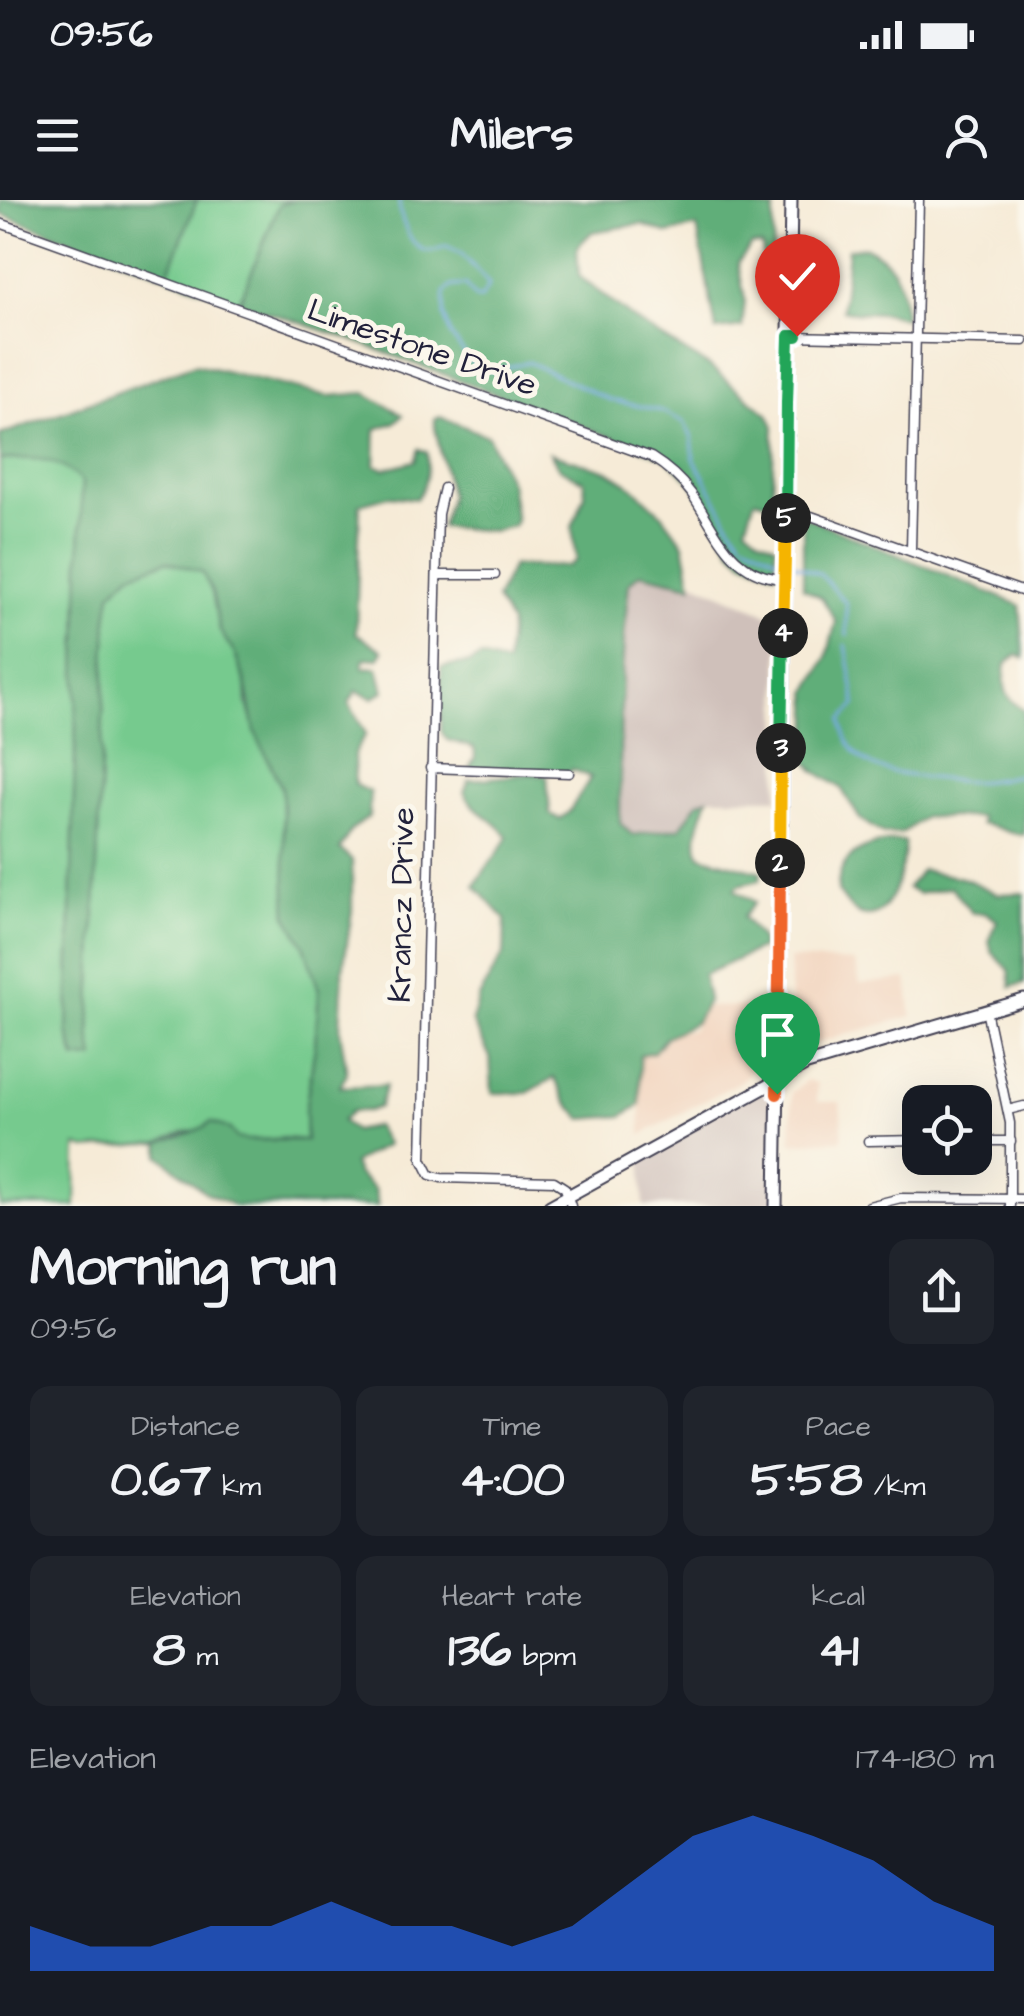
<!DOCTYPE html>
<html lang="en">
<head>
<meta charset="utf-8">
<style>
	:root { --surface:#171b24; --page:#20242c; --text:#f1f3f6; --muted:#9ea1a6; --accent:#2563eb }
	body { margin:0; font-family:"Architects Daughter",sans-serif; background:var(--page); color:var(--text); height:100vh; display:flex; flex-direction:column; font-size:38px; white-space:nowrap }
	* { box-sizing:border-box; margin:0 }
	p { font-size:32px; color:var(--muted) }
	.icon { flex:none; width:55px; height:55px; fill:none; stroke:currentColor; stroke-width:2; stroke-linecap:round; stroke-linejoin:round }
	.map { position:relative; height:1006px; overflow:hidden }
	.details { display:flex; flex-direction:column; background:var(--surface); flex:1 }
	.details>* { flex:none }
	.tools { position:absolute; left:902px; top:885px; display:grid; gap:20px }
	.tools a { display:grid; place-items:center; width:90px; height:90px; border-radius:20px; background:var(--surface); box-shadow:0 10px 40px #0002; font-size:50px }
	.pin { position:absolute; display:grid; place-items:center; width:85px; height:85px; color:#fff; margin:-102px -42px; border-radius:50% 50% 50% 0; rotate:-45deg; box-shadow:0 0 10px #0007 }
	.pin .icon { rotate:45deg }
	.km { position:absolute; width:50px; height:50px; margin:-25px; border-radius:50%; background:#222; color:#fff; font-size:28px; line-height:50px; text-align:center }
	.round { display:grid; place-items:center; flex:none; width:105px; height:105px; border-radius:20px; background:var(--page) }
	.summary { display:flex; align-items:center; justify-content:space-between; height:170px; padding:0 30px }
	h1 { font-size:55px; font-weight:700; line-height:75px }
	.metrics { display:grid; grid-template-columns:repeat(3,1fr); gap:15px; height:170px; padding:10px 30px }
	.metrics div { display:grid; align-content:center; border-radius:20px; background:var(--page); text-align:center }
	.metrics b { font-size:50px; font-weight:700 }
	.metrics small { font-size:28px; font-weight:400 }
	.metrics p { font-size:28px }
	.chart { height:280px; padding:20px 30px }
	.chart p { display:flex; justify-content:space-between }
	.chart svg { width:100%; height:180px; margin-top:10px; fill:var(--accent); opacity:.7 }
	.status { display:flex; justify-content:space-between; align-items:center; height:70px; padding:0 50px; background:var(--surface); direction:ltr }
	.status svg { height:28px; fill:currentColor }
	header { display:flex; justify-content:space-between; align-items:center; height:130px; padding:0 30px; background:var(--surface); font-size:45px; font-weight:700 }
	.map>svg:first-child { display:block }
	.built { fill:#f2d4be }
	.industrial { fill:#cfc0ba }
	.green { fill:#76ca8e; stroke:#4c7664; stroke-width:2.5 }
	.forest { fill:#60ae79; stroke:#41685a; stroke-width:2.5 }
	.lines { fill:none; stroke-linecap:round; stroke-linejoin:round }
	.stream { stroke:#79abe5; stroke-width:2.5 }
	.street-casing { stroke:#424052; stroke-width:11 }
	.secondary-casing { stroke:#424052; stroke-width:15 }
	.street { stroke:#fff; stroke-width:8 }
	.secondary { stroke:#fff; stroke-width:11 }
	.split-1-casing { stroke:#fff; stroke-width:20 }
	.split-2-casing { stroke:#fff; stroke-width:20 }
	.split-3-casing { stroke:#fff; stroke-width:20 }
	.split-4-casing { stroke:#fff; stroke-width:20 }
	.split-5-casing { stroke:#fff; stroke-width:20 }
	.split-6-casing { stroke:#fff; stroke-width:20 }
	.split-7-casing { stroke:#fff; stroke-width:20 }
	.split-1 { stroke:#f0652b; stroke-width:12 }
	.split-2 { stroke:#f0652b; stroke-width:12 }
	.split-3 { stroke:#f5b400; stroke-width:12 }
	.split-4 { stroke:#22a559; stroke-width:12 }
	.split-5 { stroke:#f5b400; stroke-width:12 }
	.split-6 { stroke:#22a559; stroke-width:12 }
	.split-7 { stroke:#22a559; stroke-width:12 }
	.labels { text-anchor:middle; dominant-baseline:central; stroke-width:10; stroke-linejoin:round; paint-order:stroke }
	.street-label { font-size:32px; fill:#22223b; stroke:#fbf7ec }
</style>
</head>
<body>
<div class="status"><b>09:56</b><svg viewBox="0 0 49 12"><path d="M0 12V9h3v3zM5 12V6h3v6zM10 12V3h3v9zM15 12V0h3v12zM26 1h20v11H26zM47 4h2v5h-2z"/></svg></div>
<header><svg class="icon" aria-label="menu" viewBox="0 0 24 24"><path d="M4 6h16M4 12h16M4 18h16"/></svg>Milers<svg class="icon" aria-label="person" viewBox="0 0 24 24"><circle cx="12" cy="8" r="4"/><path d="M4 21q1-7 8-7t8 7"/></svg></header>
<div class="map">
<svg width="1024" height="1006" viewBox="0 0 1024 1006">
	<rect width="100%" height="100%" fill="#fbf7ec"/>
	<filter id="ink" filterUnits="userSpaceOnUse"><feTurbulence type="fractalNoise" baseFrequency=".01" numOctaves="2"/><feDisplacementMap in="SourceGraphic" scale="20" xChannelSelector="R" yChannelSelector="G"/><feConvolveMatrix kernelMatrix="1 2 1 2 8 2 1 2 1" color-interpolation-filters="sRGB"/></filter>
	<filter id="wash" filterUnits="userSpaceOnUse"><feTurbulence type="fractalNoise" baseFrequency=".0048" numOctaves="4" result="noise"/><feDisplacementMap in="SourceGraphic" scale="40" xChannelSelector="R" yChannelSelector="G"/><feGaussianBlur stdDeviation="2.25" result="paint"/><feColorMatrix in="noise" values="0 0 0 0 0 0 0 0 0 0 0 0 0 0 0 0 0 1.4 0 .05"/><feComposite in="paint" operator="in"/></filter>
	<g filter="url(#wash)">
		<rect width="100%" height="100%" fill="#f6ebd7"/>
		<!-- built -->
		<g class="built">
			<path d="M789,759L855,762L860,784L907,779L912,816L805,846L799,844L792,832Z"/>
			<path d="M754,806L757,808L760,824V861L741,881L641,935L640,855L654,852L674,832L693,830L699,807Z"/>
			<path d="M807,880L817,883V902H840L843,937L840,940L791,943L792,892Z"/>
		</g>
		<!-- industrial -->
		<g class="industrial">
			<path d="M640,373L690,385V380L779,419L778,598H708L698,602L680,628L647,634L632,635L620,624L622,580L618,541L625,419L629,383Z"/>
			<path d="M778,879L776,1006H644L641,954Z"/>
		</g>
		<!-- green -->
		<g class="green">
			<path d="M197,0H295L279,5L239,103L167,76Z"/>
			<path d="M45,258L70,270L82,281L68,832L75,859L93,857L90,834L107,419L111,393L130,374L166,361L202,372L212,392L220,431L235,454L246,483L247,504L269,563L282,588L287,715L304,745L319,790L315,847L305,911L306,940L284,938L246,941L200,931L184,932L160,943L86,949L77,946L76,1006H0V260Z"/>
		</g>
		<!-- forest -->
		<g class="forest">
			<path d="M0,0H197L167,76L0,14Z"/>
			<path d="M295,0H670L774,9L773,58L764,63L762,46L752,45L738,63L745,100L742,127L716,130L697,27L668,34L642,24L592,32L577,47L579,76L640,124L709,166L768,214L774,226L772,304L755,299L746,326L760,338L776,345L775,372L744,361L731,349L691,281L664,257L341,136L239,103L279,5Z"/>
			<path d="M865,47C898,62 903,86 904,118C877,109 865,116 842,110L848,49Z"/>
			<path d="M195,164L328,196L365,193L403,215L394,223L376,229L375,265L384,269L415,261L419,249L427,252C429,270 427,284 416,299L389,296L360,304L356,433L383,451L378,459L365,458L363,467L378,468L384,491L373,498L356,491L349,503L366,534L354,555L355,585L370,592L369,617L351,630L340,649L352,660V711L343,770L340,830L347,873L340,887L386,885L379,907L368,911H352L342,921L354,931L376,926L387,945L353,963L357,974L374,989L378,1006H235L206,993L160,956V943C177,936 197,933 211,922L230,929L237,938L246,940H306L305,911L315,847L319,790L304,745L287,715L282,588L255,532L246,483L235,454L220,431L212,392L202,372L166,361L130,374L111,393L107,419L90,834L94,858L76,859L68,832L82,282C54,255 36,258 0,260V235Z"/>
			<path d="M440,217L488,236L510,282L516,321L513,326L493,331L441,327L450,296L435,227V219Z"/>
			<path d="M550,253L608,271L633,287L661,313L684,344L692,385L640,373L629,383C620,463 620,543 620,623L632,635L680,628L698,602L708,598C703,615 691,639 701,656L761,672L760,680L739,685L735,690L755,702L743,717L761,739L762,748L703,775L708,799L696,822L666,837L654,852L640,855V905L622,916L582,919L566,901L554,878L527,893H492L490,857L472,821L479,797L504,753L505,719L475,686C484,668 498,655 508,637C495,618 475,614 464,592L469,580L531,574L547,576L550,614L560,619L569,612L591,577L572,569L569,573L469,569L475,557L474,548L447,540L441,531V467L470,463L481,457L506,464L510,424L496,399L512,366H568L576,360L572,327L585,295L584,281L559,268Z"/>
			<path d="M803,316L1020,405L1024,458L1017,455L1006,464C1003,487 1003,497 1024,510V635C1008,635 997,625 980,624V617H924L901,634H883L860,619L841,588L815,571L804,557L810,519L808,492L827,457L836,421L822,398L803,388Z"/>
			<path d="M896,641L905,642C904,681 877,755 838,691C837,656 865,643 896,641Z"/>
			<path d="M922,670L966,679L998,694L1024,693V783L1011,787L1009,770L992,752L989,742L997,721L986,713H972L951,687L919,694L907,688Z"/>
		</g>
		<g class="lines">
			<!-- stream -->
			<g class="stream">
				<path d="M399,0C399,14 410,51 429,51C435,51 440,48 446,46L461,53L489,84L481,99L475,98L465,85L452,86L445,92L444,115L451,136L471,162L492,171L528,162L610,200L662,211L684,222L692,238L694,259L730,324L742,340L783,361"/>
				<path d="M791,363L820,374L846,403L847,435"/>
				<path d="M846,445L856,505L842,520C847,568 891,574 930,578C952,580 972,584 993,580C1004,579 1013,575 1024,575"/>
			</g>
		</g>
	</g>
	<g filter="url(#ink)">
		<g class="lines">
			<defs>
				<g id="street">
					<path d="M0,23L651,257C667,267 680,278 691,293C717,331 731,376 783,379"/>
					<path d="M789,136L1024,141"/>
					<path d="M444,288L438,314L422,959L430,975L441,978L554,981L565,988L571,1006"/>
					<path d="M786,307L1024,392"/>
					<path d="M911,350L919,0"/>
					<path d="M437,375H495"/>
					<path d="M430,568L569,573"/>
					<path d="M986,810L1010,923V1006"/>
					<path d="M1008,910L1024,906"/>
					<path d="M868,941L920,940"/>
					<path d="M975,941H1011"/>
					<path d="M869,1006L901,998L1024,999"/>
				</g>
				<g id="secondary">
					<path d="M550,1006L807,864L1024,800"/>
					<path d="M776,1006L791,0"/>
				</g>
			</defs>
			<!-- street casing -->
			<use href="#street" class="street-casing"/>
			<!-- secondary casing -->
			<use href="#secondary" class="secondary-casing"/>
			<!-- street -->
			<use href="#street" class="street"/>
			<!-- secondary -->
			<use href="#secondary" class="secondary"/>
		</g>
	</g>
	<g class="lines" filter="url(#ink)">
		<defs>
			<path id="split-1" d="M777,894L779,778"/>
			<path id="split-2" d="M779,778L780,663"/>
			<path id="split-3" d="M780,663L781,548"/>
			<path id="split-4" d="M781,548L783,433"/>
			<path id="split-5" d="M783,433L786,318"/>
			<path id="split-6" d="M786,318L787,203"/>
			<path id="split-7" d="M787,203L789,136H797"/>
		</defs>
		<!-- split-1 casing -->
		<use href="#split-1" class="split-1-casing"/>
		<!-- split-2 casing -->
		<use href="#split-2" class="split-2-casing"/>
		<!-- split-3 casing -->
		<use href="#split-3" class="split-3-casing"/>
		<!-- split-4 casing -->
		<use href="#split-4" class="split-4-casing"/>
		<!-- split-5 casing -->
		<use href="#split-5" class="split-5-casing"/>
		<!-- split-6 casing -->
		<use href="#split-6" class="split-6-casing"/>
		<!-- split-7 casing -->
		<use href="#split-7" class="split-7-casing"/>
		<!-- split-1 -->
		<use href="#split-1" class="split-1"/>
		<!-- split-2 -->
		<use href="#split-2" class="split-2"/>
		<!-- split-3 -->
		<use href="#split-3" class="split-3"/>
		<!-- split-4 -->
		<use href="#split-4" class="split-4"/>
		<!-- split-5 -->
		<use href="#split-5" class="split-5"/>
		<!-- split-6 -->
		<use href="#split-6" class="split-6"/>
		<!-- split-7 -->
		<use href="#split-7" class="split-7"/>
	</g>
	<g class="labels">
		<!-- street labels -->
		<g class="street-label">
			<text transform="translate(422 148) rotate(19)">Limestone Drive</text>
			<text transform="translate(402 705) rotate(-89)">Krancz Drive</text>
		</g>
	</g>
</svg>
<div class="tools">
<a><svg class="icon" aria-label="locate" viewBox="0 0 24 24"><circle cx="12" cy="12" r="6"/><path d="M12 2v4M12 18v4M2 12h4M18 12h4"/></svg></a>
</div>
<div class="pin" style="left:777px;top:894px;background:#1e9e55"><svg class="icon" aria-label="arrive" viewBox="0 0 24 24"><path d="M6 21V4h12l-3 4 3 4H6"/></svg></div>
<div class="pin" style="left:797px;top:136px;background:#d93025"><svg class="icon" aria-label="check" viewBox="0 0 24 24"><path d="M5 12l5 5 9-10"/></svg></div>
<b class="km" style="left:780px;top:663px">2</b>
<b class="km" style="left:781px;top:548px">3</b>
<b class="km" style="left:783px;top:433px">4</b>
<b class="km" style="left:786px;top:318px">5</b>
</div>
<section class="details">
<div class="summary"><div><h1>Morning run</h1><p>09:56</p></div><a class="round"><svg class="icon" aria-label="share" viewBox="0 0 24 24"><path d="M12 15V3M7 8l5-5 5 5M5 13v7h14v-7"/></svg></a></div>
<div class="metrics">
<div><p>Distance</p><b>0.67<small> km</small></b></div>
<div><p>Time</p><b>4:00</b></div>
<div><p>Pace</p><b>5:58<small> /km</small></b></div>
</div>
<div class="metrics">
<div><p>Elevation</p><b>8<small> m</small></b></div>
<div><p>Heart rate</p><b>136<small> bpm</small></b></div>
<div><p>kcal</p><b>41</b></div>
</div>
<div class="chart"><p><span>Elevation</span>174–180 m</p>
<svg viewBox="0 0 160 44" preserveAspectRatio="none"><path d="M0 44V33L10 38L20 38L30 33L40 33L50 27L60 33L70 33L80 38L90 33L100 22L110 11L120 6L130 11L140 17L150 27L160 33V44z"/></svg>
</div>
</section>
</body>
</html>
